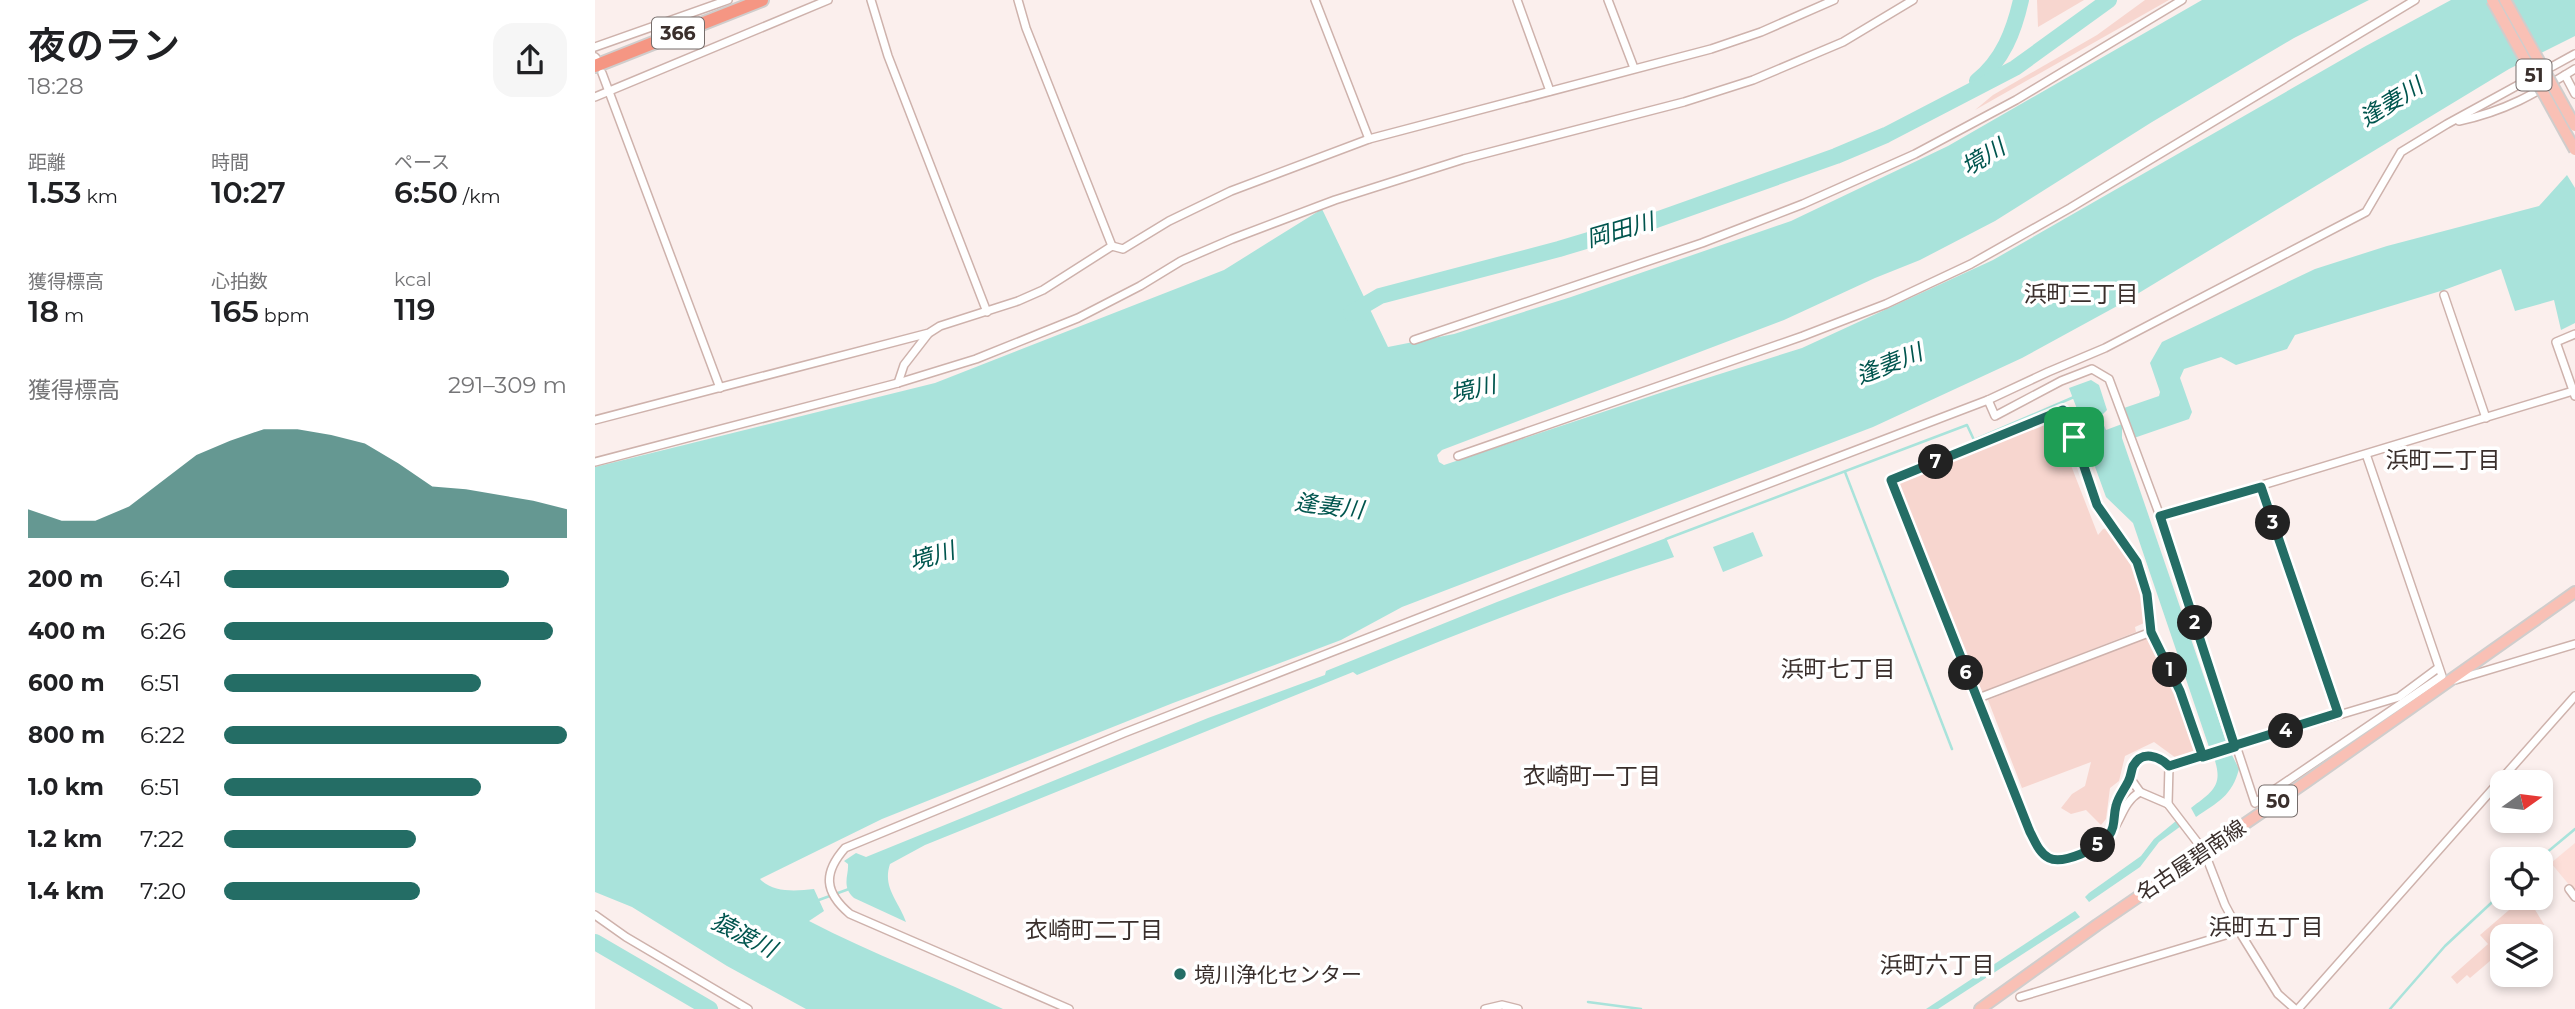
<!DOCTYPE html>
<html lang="ja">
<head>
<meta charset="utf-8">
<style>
	:root { --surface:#fff; --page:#f6f6f6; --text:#202124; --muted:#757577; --accent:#246d65 }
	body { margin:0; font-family:Montserrat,"Noto Sans JP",sans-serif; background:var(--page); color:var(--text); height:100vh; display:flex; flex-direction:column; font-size:26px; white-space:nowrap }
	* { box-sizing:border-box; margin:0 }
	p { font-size:23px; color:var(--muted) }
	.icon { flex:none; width:38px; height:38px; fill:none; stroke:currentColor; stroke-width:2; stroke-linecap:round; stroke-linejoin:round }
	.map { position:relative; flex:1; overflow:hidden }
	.sheet { display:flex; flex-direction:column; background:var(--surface); width:595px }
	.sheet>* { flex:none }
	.needle { width:46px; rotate:76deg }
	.buttons { position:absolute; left:1895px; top:770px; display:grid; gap:14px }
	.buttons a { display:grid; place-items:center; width:63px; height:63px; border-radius:14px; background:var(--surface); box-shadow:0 4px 10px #0003; font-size:35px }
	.pin { position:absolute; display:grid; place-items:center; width:60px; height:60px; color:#fff; margin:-30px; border-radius:14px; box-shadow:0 4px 10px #0006 }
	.km { position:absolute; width:35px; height:35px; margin:-18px; border-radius:50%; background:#222; color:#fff; font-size:19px; line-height:35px; text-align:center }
	.round { display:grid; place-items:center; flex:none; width:74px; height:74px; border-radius:21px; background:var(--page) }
	.head { display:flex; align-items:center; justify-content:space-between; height:119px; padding:0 28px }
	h1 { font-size:38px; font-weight:600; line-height:52px }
	.figures { display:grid; grid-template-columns:repeat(3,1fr); gap:10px; height:119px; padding:7px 28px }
	.figures div { display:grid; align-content:center }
	.figures b { font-size:30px; font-weight:600 }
	.figures small { font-size:19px; font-weight:400 }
	.figures p { font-size:19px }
	.chart { height:196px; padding:14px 28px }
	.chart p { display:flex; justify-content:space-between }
	.chart svg { width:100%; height:126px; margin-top:7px; fill:var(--accent); opacity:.7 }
	ul { padding:0 28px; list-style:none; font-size:23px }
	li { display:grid; grid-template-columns:112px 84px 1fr; align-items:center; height:52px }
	li i { height:18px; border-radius:9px; background:var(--accent) }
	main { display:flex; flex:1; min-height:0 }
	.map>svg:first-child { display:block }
	.built { fill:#fddfd9 }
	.green { fill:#f7d6cf }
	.water { fill:#a9e3db }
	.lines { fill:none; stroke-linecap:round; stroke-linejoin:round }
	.stream { stroke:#a9e3db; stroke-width:2.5 }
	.river { stroke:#a9e3db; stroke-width:16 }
	.street-casing { stroke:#ceb2ac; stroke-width:10 }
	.primary-casing { stroke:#d0cdcc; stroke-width:14 }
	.highway-casing { stroke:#d0cdcc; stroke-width:16 }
	.street { stroke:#fff; stroke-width:7 }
	.primary { stroke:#f9c0b5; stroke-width:10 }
	.highway { stroke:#f59683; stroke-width:12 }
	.primary-bridge-casing { stroke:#d0cdcc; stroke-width:14; stroke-linecap:butt }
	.primary-bridge { stroke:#f9c0b5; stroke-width:10 }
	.route-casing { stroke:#fff; stroke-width:14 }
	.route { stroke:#246d65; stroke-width:9 }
	.poi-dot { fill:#246d65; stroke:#fff; stroke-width:2.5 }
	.labels { text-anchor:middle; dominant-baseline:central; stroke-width:7; stroke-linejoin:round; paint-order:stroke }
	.shield { fill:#fff; stroke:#756d6b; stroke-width:2 }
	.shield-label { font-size:19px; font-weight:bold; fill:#3a2f2c }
	.street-label { font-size:21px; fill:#3a2f2c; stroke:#fff }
	.poi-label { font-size:21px; fill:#3a2f2c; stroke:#fff; text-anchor:start }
	.water-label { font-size:23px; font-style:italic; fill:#00554e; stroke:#fff }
	.neighbourhood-label { font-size:23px; fill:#3a2f2c; stroke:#fff }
</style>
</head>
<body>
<main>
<section class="sheet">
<div class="head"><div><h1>夜のラン</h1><p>18:28</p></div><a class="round"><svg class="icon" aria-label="share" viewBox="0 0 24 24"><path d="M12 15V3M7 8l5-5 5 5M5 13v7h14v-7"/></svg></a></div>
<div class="figures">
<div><p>距離</p><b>1.53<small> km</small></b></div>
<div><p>時間</p><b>10:27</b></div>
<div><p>ペース</p><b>6:50<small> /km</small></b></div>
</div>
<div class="figures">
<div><p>獲得標高</p><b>18<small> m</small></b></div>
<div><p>心拍数</p><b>165<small> bpm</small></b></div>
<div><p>kcal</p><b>119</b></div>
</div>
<div class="chart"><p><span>獲得標高</span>291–309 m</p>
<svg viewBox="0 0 160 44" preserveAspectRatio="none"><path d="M0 44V34L10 38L20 38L30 33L40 24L50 15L60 10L70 6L80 6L90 8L100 11L110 18L120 26L130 27L140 29L150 31L160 34V44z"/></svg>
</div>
<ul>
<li><b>200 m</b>6:41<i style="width:83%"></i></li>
<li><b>400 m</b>6:26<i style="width:96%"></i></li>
<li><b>600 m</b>6:51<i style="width:75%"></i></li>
<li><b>800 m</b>6:22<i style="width:100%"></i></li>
<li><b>1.0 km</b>6:51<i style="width:75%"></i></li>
<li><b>1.2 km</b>7:22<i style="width:56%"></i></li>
<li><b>1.4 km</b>7:20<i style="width:57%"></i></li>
</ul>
</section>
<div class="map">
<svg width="1980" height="1009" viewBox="0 0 1980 1009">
	<rect width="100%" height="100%" fill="#fbefed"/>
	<!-- built -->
	<path class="built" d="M1980,843V892L1956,863Z"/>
	<!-- green -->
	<g class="green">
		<path d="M1442,0H1489L1443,27Z"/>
		<path d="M1550,0H1574L1380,110L1398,95L1502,35Z"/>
		<path d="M1458,419L1503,535L1508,529L1517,527C1539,552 1551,585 1553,618L1549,623L1540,627L1541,632L1386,693L1302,480Z"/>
		<path d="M1558,635L1585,691L1605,748L1581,758L1559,742L1530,756L1524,781L1515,788L1511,819L1506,825L1491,810L1476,814L1466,808L1477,794L1490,786L1496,762L1427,788L1393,700Z"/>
		<path d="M1928,898H1933L1956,936L1946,945V936H1908L1907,959L1899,966L1895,961L1875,978L1872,975L1862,984L1856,977L1893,944L1885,935Z"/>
	</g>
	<!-- water -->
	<g class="water">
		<path d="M1607,0H1774L1699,38L1557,122L1400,221L1325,260L1280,278L1189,320L847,450L842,455L844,462L849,465L1071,391L1207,348L1398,260L1769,47L1856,0H1980V36L1914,69L1524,305L1427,358L1278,427L807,607L746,640L578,703L287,819L165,879C178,893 201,891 219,889L229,911L214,921C277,954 344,978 408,1009H211L132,966L37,907L0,892V467L340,383L629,270L727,209L793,347L859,334L976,297L1196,221L1353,146Z"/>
		<path d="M1972,175L1980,188V323L1966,330L1959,300L1920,311L1906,269L1849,290L1700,335L1692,349L1641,365L1626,357L1589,369L1585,378L1597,412L1594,419L1539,438L1529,408L1564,396L1565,392L1555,363L1567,342L1720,269L1792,246L1944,206Z"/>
		<path d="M1496,380L1504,385L1512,410L1505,417L1511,430L1527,424V438L1631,741L1614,747L1538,523L1511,497L1495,453L1490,449L1485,437L1492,435L1474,388Z"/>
		<path d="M1158,532L1168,556L1128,572L1118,547Z"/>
		<path d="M1071,538L1079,557C970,591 866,632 762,675L758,672L330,845L295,864C287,888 304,901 311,922L259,898C246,886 254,875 253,864L249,861L261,853L271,857L613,718L730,675L731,671L902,602Z"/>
		<path d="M1636,753L1644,769C1637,796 1623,802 1601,817L1596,808C1617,792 1629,786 1619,758Z"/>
		<path d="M1581,821L1586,826L1564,842L1545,867L1494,902L1490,897L1494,893L1546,856L1559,839Z"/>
		<path d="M1480,911L1485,917L1343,1009H1331Z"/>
	</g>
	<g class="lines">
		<!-- stream -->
		<g class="stream">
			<path d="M1250,472L1357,749"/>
			<path d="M1071,539L1372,425L1379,440L1479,397"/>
			<path d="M1944,859L1980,829"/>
			<path d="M221,901L254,889"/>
			<path d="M993,1002L1046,1009"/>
			<path d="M1795,1009L1850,946L1908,892"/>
		</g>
		<!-- river -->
		<g class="river">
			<path d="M1382,81C1408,60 1419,31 1426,0"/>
			<path d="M756,313L785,296L964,249L1061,220L1241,156L1291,135L1420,68L1514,0"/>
			<path d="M0,942L115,1009"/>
		</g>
		<defs>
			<g id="street">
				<path d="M276,0L293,56L392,312"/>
				<path d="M423,0L431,28L517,246"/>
				<path d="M720,0L774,139"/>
				<path d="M922,0L955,91"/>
				<path d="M1013,0L1039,68"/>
				<path d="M0,47L133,0"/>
				<path d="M0,57L1,58"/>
				<path d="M7,73L125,388"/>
				<path d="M1970,75L1980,94"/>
				<path d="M0,97L233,0"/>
				<path d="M1864,121C1911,111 1939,94 1980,69"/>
				<path d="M517,246L528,249L574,221L636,191L774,139L1116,49L1166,32L1239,0"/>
				<path d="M1849,295L1891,418"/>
				<path d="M1980,334L1961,342L1980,396"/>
				<path d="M819,340L1107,243L1208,204L1320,154L1421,100L1587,0"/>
				<path d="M303,383L309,365L333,334"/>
				<path d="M1393,400L1400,416L1466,381L1497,369L1514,379L1565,516"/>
				<path d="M0,420L334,333L345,326L423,301L448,290L517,246"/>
				<path d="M1771,454L1847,676L1660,803L1565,516L1978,391"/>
				<path d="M863,456L1208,336L1291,304L1376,264L1475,208L1820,0"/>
				<path d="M0,462L303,383L381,359L483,318L545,286L586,261L637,239L740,200L869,159L1089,102L1158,80L1248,42L1318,0"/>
				<path d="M1666,487L1743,713"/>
				<path d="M1860,680L1980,644"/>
				<path d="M1381,699L1556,632L1585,691L1608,756"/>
				<path d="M1545,792C1526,803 1526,825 1511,839C1503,847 1493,851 1482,855C1465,861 1457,861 1443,848L1296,480L1467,410L1502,505L1542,562L1552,594L1556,632"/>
				<path d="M1573,804L1574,766"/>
				<path d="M1520,824V808L1535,778"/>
				<path d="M1974,889L1980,897"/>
				<path d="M0,915L31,937L153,1009"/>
				<path d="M1425,997L1644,931"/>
				<path d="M474,1009L255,914C229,892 228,873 250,848L529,733L970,561L1393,400L1453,372L1510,348L1771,212L1806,152L1852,124L1980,54"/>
				<path d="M890,1009L907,1005L923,1009"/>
				<path d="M1700,1009L1683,994L1644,931L1630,905L1609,851L1573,804L1545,792L1535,778C1540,754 1556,749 1574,766L1804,697L1843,668"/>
				<path d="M1703,1009L1980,696"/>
			</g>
			<path id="primary" d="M1385,1009L1502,925L1711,782L1980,592"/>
			<path id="highway" d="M0,66L167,0"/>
		</defs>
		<!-- street casing -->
		<use href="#street" class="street-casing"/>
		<!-- primary casing -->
		<use href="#primary" class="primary-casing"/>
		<!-- highway casing -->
		<use href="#highway" class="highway-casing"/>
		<!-- street -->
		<use href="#street" class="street"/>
		<!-- primary -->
		<use href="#primary" class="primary"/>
		<!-- highway -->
		<use href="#highway" class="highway"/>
		<defs>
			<g id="primary-bridge">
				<path d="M1897,0L1980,150"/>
				<path d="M1910,0L1980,126"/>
			</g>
		</defs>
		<!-- primary-bridge casing -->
		<use href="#primary-bridge" class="primary-bridge-casing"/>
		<!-- primary-bridge -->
		<use href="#primary-bridge" class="primary-bridge"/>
	</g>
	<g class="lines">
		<defs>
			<path id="route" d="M1479,437L1502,505L1542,562L1552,594L1556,632L1585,691L1608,757L1640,747L1565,516L1666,487L1743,713L1574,766C1564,756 1547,750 1538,766C1536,771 1536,777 1533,782C1529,790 1523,797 1521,806C1518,817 1521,826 1513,837C1504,848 1468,865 1454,858C1444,853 1440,841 1435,832L1296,480L1468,410L1479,437"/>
		</defs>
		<!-- route casing -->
		<use href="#route" class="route-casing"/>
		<!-- route -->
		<use href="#route" class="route"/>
	</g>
	<!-- markers -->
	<circle class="poi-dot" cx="585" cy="974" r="7"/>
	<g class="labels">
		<!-- shield labels -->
		<g class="shield">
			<rect x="57" y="17.5" width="52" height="31" rx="5"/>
			<rect x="1921.5" y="59.5" width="35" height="31" rx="5"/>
			<rect x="1664" y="785.5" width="38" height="31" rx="5"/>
		</g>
		<g class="shield-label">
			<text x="83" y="33">366</text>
			<text x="1939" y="75">51</text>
			<text x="1683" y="801">50</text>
		</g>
		<!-- street labels -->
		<g class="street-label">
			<text transform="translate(1596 860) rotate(-34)">名古屋碧南線</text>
		</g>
		<!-- poi labels -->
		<g class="poi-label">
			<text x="599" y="974">境川浄化センター</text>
		</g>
		<!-- water labels -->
		<g class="water-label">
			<text transform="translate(1796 102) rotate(-32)">逢妻川</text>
			<text transform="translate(1388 157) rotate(-31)">境川</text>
			<text transform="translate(1025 230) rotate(-16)">岡田川</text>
			<text transform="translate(1294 364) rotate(-22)">逢妻川</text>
			<text transform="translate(878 389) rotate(-13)">境川</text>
			<text transform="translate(734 506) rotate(7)">逢妻川</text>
			<text transform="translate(337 556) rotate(-17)">境川</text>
			<text transform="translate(149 935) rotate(27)">猿渡川</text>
		</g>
		<!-- neighbourhood labels -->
		<g class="neighbourhood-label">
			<text x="1486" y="294">浜町三丁目</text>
			<text x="1848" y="460">浜町二丁目</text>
			<text x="1243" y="669">浜町七丁目</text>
			<text x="997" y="776">衣崎町一丁目</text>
			<text x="1671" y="927">浜町五丁目</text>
			<text x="499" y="930">衣崎町二丁目</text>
			<text x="1342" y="965">浜町六丁目</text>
		</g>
	</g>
</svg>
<div class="buttons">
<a><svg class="needle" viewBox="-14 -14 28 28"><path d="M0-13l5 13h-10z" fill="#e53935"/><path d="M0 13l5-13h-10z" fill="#757577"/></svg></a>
<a><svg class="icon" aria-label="locate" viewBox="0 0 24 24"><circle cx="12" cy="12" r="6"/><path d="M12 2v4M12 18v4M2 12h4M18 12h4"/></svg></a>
<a><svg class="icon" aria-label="layers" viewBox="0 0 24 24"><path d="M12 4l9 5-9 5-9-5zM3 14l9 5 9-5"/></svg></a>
</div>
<div class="pin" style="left:1479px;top:437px;background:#1e9e55"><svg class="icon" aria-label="arrive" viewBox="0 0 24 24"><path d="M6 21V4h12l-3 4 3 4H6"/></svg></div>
<b class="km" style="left:1575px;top:670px">1</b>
<b class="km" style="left:1600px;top:623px">2</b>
<b class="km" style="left:1678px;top:523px">3</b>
<b class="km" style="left:1691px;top:731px">4</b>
<b class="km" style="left:1503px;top:845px">5</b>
<b class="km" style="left:1371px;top:673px">6</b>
<b class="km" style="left:1341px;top:462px">7</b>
</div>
</main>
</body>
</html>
